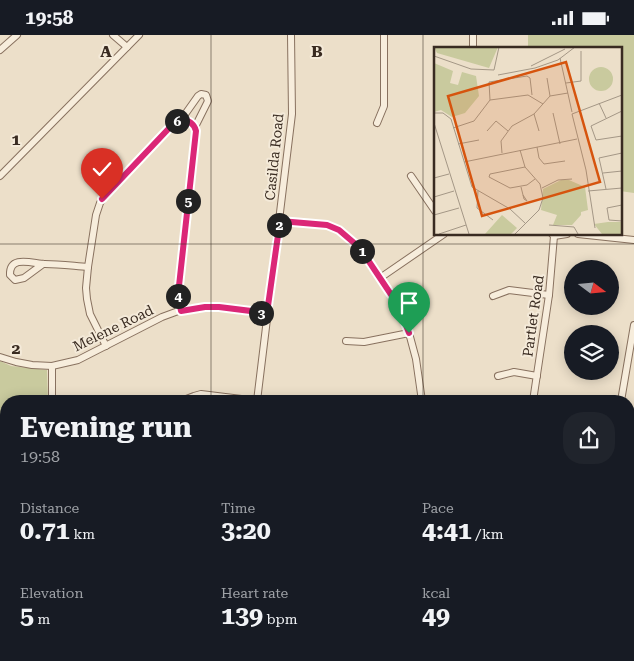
<!DOCTYPE html>
<html lang="en">
<head>
<meta charset="utf-8">
<style>
	:root { --surface:#171b24; --page:#20242c; --text:#f1f3f6; --muted:#9ea1a6 }
	body { margin:0; font-family:"Roboto Serif",serif; background:var(--page); color:var(--text); height:100vh; display:flex; flex-direction:column; font-size:19px; white-space:nowrap }
	* { box-sizing:border-box; margin:0 }
	p { font-size:16px; color:var(--muted) }
	.icon { flex:none; width:28px; height:28px; fill:none; stroke:currentColor; stroke-width:2; stroke-linecap:round; stroke-linejoin:round }
	.map { position:relative; flex:1; overflow:hidden }
	.details { position:absolute; left:0px; top:360px; width:635px; height:266px; display:flex; flex-direction:column; background:var(--surface); border-radius:20px 20px 0 0; box-shadow:0 2px 12px #0003 }
	.details>* { flex:none }
	.needle { width:32px; rotate:106deg }
	.buttons { position:absolute; left:564px; top:225px; display:grid; gap:10px }
	.buttons a { display:grid; place-items:center; width:55px; height:55px; border-radius:50%; background:var(--surface); box-shadow:0 2px 12px #0003; font-size:25px }
	.pin { position:absolute; display:grid; place-items:center; width:42px; height:42px; color:#fff; margin:-51px -21px; border-radius:50% 50% 50% 0; rotate:-45deg; box-shadow:0 0 5px #0007 }
	.pin .icon { rotate:45deg }
	.km { position:absolute; width:25px; height:25px; margin:-12px; border-radius:50%; background:#222; color:#fff; font-size:14px; line-height:25px; text-align:center }
	.round { display:grid; place-items:center; flex:none; width:52px; height:52px; border-radius:20px; background:var(--page) }
	.summary { display:flex; align-items:center; justify-content:space-between; height:85px; padding:0 20px }
	h1 { font-size:28px; font-weight:700; line-height:38px }
	.stats { display:grid; grid-template-columns:repeat(3,1fr); gap:8px; height:85px; padding:5px 20px }
	.stats div { display:grid; align-content:center }
	.stats b { font-size:25px; font-weight:700 }
	.stats small { font-size:14px; font-weight:400 }
	.stats p { font-size:14px }
	.status { display:flex; justify-content:space-between; align-items:center; height:35px; padding:0 25px; background:var(--surface); direction:ltr }
	.status svg { height:14px; fill:currentColor }
	.map>svg:first-child { display:block }
	.green { fill:#c9ca9e }
	.lines { fill:none; stroke-linecap:round; stroke-linejoin:round }
	.street-casing { stroke:#88715f; stroke-width:8 }
	.secondary-casing { stroke:#6a5242; stroke-width:11 }
	.street { stroke:#f7eddc; stroke-width:6 }
	.secondary { stroke:#f7eddc; stroke-width:9 }
	.route-casing { stroke:#fff; stroke-width:10 }
	.route { stroke:#db2777; stroke-width:6 }
	.grid { fill:none; stroke:#392b21; stroke-width:1; stroke-opacity:0.55 }
	.labels { text-anchor:middle; dominant-baseline:central; stroke-width:4; stroke-linejoin:round; paint-order:stroke }
	.street-label { font-size:14px; fill:#392b21; stroke:#f4ead9 }
	.inset-road { fill:none; stroke:#a49786; stroke-width:1 }
	.view { fill:#d6540e; fill-opacity:0.15; stroke:#d6540e; stroke-width:2.5 }
	.inset-edge { fill:none; stroke:#392b21; stroke-width:2.5 }
	.grid-label { font-size:16px; text-anchor:middle; font-weight:bold; fill:#392b21; stroke:#f4ead9; stroke-width:4; stroke-linejoin:round; paint-order:stroke }
</style>
</head>
<body>
<div class="status"><b>19:58</b><svg viewBox="0 0 49 12"><path d="M0 12V9h3v3zM5 12V6h3v6zM10 12V3h3v9zM15 12V0h3v12zM26 1h20v11H26zM47 4h2v5h-2z"/></svg></div>
<div class="map">
<svg width="634" height="626" viewBox="0 0 634 626">
	<rect width="100%" height="100%" fill="#ecdfc9"/>
	<!-- green -->
	<g class="green">
		<path d="M528,0H634V158L620,156V14H528Z"/>
		<path d="M0,326L11,331L47,335L48,366H6V518L0,533Z"/>
	</g>
	<g class="lines">
		<defs>
			<g id="street">
				<path d="M113,0L127,12"/>
				<path d="M473,0V14"/>
				<path d="M0,15L17,0"/>
				<path d="M181,85L198,61L201,59L206,60L208,66L195,92"/>
				<path d="M377,88L384,71V0"/>
				<path d="M0,141L139,0"/>
				<path d="M411,141L435,176"/>
				<path d="M279,186L327,190L339,195L359,213L398,270L409,298L416,324L422,366"/>
				<path d="M578,199L634,205"/>
				<path d="M554,201L567,199"/>
				<path d="M43,229L24,243L15,245L10,240C9,219 34,229 45,229C59,229 74,231 88,232"/>
				<path d="M380,243L444,199"/>
				<path d="M493,261L509,255L549,260"/>
				<path d="M346,306L364,307L409,298"/>
				<path d="M106,311L90,279L87,264L86,253L88,232L96,180L100,168L106,159L174,89L181,85C189,86 194,88 196,96L178,260L181,275"/>
				<path d="M0,322L16,327L32,330L52,331L78,325L162,282L181,275L205,272H219L267,279"/>
				<path d="M52,331V366"/>
				<path d="M498,341L514,337L537,341"/>
				<path d="M181,366L194,361L201,359L257,366"/>
				<path d="M257,366L292,79L291,0"/>
				<path d="M533,366L549,260L554,201L552,199"/>
				<path d="M621,366L634,290"/>
				<path d="M376,620V626"/>
				<path d="M529,626V620"/>
			</g>
			<g id="secondary">
				<path d="M0,561L6,562"/>
				<path d="M629,596L634,595"/>
				<path d="M629,604L634,603"/>
			</g>
		</defs>
		<!-- street casing -->
		<use href="#street" class="street-casing"/>
		<!-- secondary casing -->
		<use href="#secondary" class="secondary-casing"/>
		<!-- street -->
		<use href="#street" class="street"/>
		<!-- secondary -->
		<use href="#secondary" class="secondary"/>
	</g>
	<g class="lines">
		<defs>
			<path id="route" d="M102,164L174,88L181,84C189,86 194,88 196,96L178,260L181,276L205,272H219L267,278L280,186L327,190L339,195L360,213L398,270L409,298"/>
		</defs>
		<!-- route casing -->
		<use href="#route" class="route-casing"/>
		<!-- route -->
		<use href="#route" class="route"/>
	</g>
	<!-- grid -->
	<path class="grid" d="M211,0V366M423,0V366M0,209H634M0,417H6M629,417H634M211,620V626M423,620V626"/>
	<g class="labels">
		<!-- street labels -->
		<g class="street-label">
			<text transform="translate(274 122) rotate(-84)">Casilda Road</text>
			<text transform="translate(533 281) rotate(-82)">Partlet Road</text>
			<text transform="translate(113 293) rotate(-26)">Melene Road</text>
		</g>
	</g>
	<!-- overview -->
	<g transform="translate(434 12)">
		<rect width="188" height="188" fill="#ecdfc9"/>
		<path d="M0,0H64L55,21L3,6ZM0,16L19,24L16,36L24,38L28,25L42,29L45,49L31,66L18,70L7,63L0,65ZM155 32a12 12 0 1 1 24 0a12 12 0 1 1-24 0ZM127,133H135L151,140L154,163L147,165V168L138,178H119L123,168L107,163L109,142ZM68,168L83,181L77,187H51ZM174,175H187V187H168L160,177Z" fill="#c9ca9e"/>
		<path class="inset-road" d="M78,0H98M0,9L37,22L60,23M126,11L138,65M97,19L131,2M60,23L65,0M64,28L101,21L124,13L141,0M113,31L116,49M132,36L147,34V4M56,53L55,35L93,29L96,31L98,48M165,56L172,71M188,64L157,79L162,93L188,89M0,66H9L17,72L38,140L76,162L91,176M119,66L126,97M100,67L105,84M138,67L188,48M138,67L152,123L161,181M0,76L35,187M19,81L40,74L56,53L94,48L109,57M53,84L62,74L74,84M24,97L45,93M103,100L105,111L110,117L131,114M68,106L67,94L78,79L100,67L116,49L134,46M30,115L143,92M91,120L56,127L55,130L76,141L93,138L101,132M169,126L188,124M0,131L15,127M87,140L90,152L93,154L89,148M108,141L124,133L138,132M172,142L165,111L188,106M44,144L43,161L59,173M154,144L188,141M0,150L20,144M188,158L173,161L175,173L188,174M0,168L25,161M115,178L140,180L144,187M5,187L32,178M81,187L105,163L109,151L106,137L91,120L86,103"/>
		<path class="view" d="M132,15L166,135L48,169L14,49Z"/>
		<rect width="188" height="188" class="inset-edge"/>
	</g>
	<g class="grid-label">
		<text x="106" y="22">A</text>
		<text x="317" y="22">B</text>
		<text x="16" y="110">1</text>
		<text x="16" y="319">2</text>
	</g>
</svg>
<div class="buttons">
<a><svg class="needle" viewBox="-14 -14 28 28"><path d="M0-13l5 13h-10z" fill="#e53935"/><path d="M0 13l5-13h-10z" fill="#9ea1a6"/></svg></a>
<a><svg class="icon" aria-label="layers" viewBox="0 0 24 24"><path d="M12 4l9 5-9 5-9-5zM3 14l9 5 9-5"/></svg></a>
</div>
<div class="pin" style="left:409px;top:298px;background:#1e9e55"><svg class="icon" aria-label="arrive" viewBox="0 0 24 24"><path d="M6 21V4h12l-3 4 3 4H6"/></svg></div>
<div class="pin" style="left:102px;top:164px;background:#d93025"><svg class="icon" aria-label="check" viewBox="0 0 24 24"><path d="M5 12l5 5 9-10"/></svg></div>
<b class="km" style="left:362px;top:216px">1</b>
<b class="km" style="left:279px;top:190px">2</b>
<b class="km" style="left:261px;top:278px">3</b>
<b class="km" style="left:178px;top:261px">4</b>
<b class="km" style="left:188px;top:166px">5</b>
<b class="km" style="left:177px;top:86px">6</b>
<section class="details">
<div class="summary"><div><h1>Evening run</h1><p>19:58</p></div><a class="round"><svg class="icon" aria-label="share" viewBox="0 0 24 24"><path d="M12 15V3M7 8l5-5 5 5M5 13v7h14v-7"/></svg></a></div>
<div class="stats">
<div><p>Distance</p><b>0.71<small> km</small></b></div>
<div><p>Time</p><b>3:20</b></div>
<div><p>Pace</p><b>4:41<small> /km</small></b></div>
</div>
<div class="stats">
<div><p>Elevation</p><b>5<small> m</small></b></div>
<div><p>Heart rate</p><b>139<small> bpm</small></b></div>
<div><p>kcal</p><b>49</b></div>
</div>
</section>
</div>
</body>
</html>
